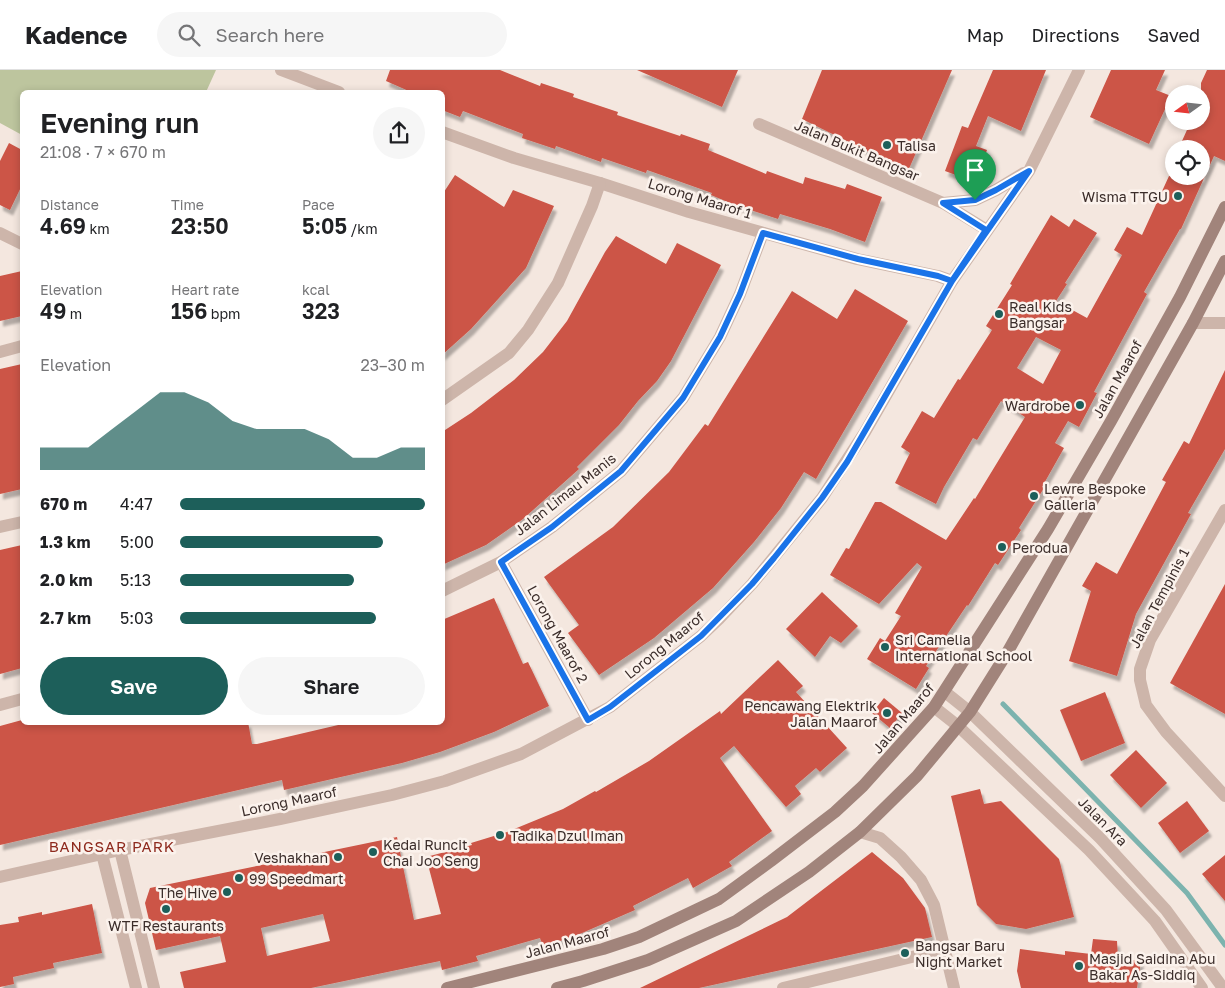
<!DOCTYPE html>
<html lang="en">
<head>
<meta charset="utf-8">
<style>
	:root { --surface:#fff; --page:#f6f6f6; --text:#202124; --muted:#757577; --line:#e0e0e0; --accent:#1d5f5a }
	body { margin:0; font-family:"Golos Text",sans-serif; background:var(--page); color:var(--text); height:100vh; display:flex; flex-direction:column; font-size:19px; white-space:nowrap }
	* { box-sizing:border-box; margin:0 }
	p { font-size:16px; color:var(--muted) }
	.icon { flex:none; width:28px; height:28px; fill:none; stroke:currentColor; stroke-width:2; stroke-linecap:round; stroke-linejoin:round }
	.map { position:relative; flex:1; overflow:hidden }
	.panel { position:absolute; left:20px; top:20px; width:425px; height:635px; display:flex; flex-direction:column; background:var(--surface); border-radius:8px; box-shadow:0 2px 8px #0003 }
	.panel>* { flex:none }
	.needle { width:32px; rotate:255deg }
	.controls { position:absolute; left:1165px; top:15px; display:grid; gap:10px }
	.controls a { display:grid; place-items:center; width:45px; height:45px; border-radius:50%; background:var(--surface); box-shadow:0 2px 8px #0003; font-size:25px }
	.pin { position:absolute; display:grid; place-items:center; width:42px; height:42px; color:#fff; margin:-51px -21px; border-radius:50% 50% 50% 0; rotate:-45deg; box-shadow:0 0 5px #0007 }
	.pin .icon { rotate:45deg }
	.round { display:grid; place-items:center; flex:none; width:52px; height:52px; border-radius:26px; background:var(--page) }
	.head { display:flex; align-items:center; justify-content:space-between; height:85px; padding:0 20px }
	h1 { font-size:28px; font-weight:600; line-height:38px }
	.figures { display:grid; grid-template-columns:repeat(3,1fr); gap:8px; height:85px; padding:5px 20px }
	.figures div { display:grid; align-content:center }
	.figures b { font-size:21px; font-weight:600 }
	.figures small { font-size:14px; font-weight:400 }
	.figures p { font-size:14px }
	.chart { height:140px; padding:10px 20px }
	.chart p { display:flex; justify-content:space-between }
	.chart svg { width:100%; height:90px; margin-top:5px; fill:var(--accent); opacity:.7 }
	.cta { display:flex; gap:10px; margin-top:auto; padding:10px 20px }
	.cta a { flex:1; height:58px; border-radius:30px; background:var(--accent); color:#fff; font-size:20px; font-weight:600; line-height:58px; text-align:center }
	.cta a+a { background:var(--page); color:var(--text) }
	ul { padding:0 20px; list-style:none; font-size:16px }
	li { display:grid; grid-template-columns:80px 60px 1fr; align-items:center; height:38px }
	li i { height:12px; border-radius:6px; background:var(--accent) }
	header { display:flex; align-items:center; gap:30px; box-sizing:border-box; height:70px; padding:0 25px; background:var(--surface); border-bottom:1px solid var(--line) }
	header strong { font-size:24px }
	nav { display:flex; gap:28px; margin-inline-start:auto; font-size:18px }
	.search { width:350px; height:45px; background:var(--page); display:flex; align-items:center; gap:12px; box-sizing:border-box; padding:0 18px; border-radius:28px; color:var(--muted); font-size:19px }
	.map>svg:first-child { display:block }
	.green { fill:#bdc59e }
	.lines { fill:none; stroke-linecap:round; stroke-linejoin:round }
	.stream { stroke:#7cb3ae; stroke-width:5 }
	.building { fill:#cc5446; fill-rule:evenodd; filter:url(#shadow) }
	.minor { stroke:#cdb5aa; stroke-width:12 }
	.tertiary { stroke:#cdb5aa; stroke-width:12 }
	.secondary { stroke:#a1847b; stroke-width:12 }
	.route-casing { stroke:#fff; stroke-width:10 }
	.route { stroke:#1a73e8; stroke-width:6 }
	.poi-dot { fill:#1d5f5a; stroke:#fbf2ec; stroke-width:2 }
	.labels { text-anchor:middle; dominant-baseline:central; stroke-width:5; stroke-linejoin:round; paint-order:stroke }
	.poi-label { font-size:14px; fill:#3b2d2a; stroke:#fbf2ec; text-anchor:start }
	.street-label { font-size:14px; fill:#3b2d2a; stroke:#fbf2ec }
	.neighbourhood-label { font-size:15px; letter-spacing:1px; fill:#8e2a1e; stroke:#fbf2ec }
</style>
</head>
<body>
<header>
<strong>Kadence</strong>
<div class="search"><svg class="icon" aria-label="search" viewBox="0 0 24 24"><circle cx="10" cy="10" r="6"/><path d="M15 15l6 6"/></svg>Search here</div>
<nav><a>Map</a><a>Directions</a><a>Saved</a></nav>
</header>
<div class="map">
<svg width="1225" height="918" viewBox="0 0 1225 918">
	<defs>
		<filter id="shadow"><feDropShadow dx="3" dy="5.5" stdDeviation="1" flood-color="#0004"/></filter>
	</defs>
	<rect width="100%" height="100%" fill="#f4e7df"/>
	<!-- green -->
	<path class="green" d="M0,0H216L206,22H22V65L0,53Z"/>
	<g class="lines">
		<!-- stream -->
		<path class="stream" d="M1003,634L1187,823L1225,875"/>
	</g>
	<!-- building -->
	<g class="building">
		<path d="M390,0H500L540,16L541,13L574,24L573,27L618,42L617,45L680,66L681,64L710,74L708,80L766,104L767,101L803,114L805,107L845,119L847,114L882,127L865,172L830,159L780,144L778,149L735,135L711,125L712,123L647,100L646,103L602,88L601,92L556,76L555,79L522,68L523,64L463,41L460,47L442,40V22H411L386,11Z"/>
		<path d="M637,0H738L722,37Z"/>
		<path d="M822,0H952L908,101L802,49Z"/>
		<path d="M993,0H1046L1021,61L988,46L976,76L987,80L975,112L945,101L962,56L968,58Z"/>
		<path d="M1111,0H1165L1156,20L1171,26L1149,74L1090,47Z"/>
		<path d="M1207,0H1225V91L1214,86L1181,159H1180L1144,222L1147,224L1094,322L1097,323L1079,357L1068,351L1055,373L1064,378L1042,417L1044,418L1019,458L1021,460L998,495L995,493L968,536L967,535L926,596L929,598L916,619L867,589L880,568L885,571L901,546L895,543L922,497L917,493L879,534L830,505L846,478L849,479L875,432H881L946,470L974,428L975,429L1025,347L1001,331L977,370L973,368L944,417L936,434L895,413L910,383L901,377L922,341L934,348L958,309L960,310L992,260L986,256L1012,215L1010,214L1051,145L1069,157L1074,149L1097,163L1065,213L1067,214L1056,231L1087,248L1122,185L1114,180L1127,157L1142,165L1169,106H1201V79L1182,71L1191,51H1201V13ZM1036,267L1061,280L1043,314L1017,298Z"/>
		<path d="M9,73L22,80V115L10,140L0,135V91Z"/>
		<path d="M455,105L504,137L513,120L554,136L526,198L471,259L442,285V125Z"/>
		<path d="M616,166L666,194L677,173L721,195L671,291L657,311L638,331L619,355L577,397L579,399L523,449L486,475L442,495V362L471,343L514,310L543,282L567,251L605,182Z"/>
		<path d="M22,201V246L0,251V206Z"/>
		<path d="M855,219L908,251L816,409L804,402L781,438L754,472L713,518L654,568L599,605L568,563L579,555L544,507L613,457L669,402L705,354L708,356L792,221L837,249Z"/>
		<path d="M22,294V419L0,424V299Z"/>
		<path d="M1225,300V379L1188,443L1191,444L1136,544L1117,606L1069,591L1091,521L1082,516L1096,492L1117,504L1166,412L1162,410L1184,371L1189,374Z"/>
		<path d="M22,475V598L0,604V480Z"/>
		<path d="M1225,514V644L1170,613Z"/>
		<path d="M822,522L858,556L841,573L830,566L815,587L786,559Z"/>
		<path d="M494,528L523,594L528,592L549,636L494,662L440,682L402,693L284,720L282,710L0,775V656L22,650V652H248L252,674H257L351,652H442V550Z"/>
		<path d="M778,590L803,616L796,622L847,678L820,702L816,698L795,716L801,724L786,737L734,676L720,688L772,761L729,792L732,796L693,818L688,808L633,836L635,840L582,863L543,877L540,868L476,886L478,891L442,900L440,891L311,918H184L180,902L226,892L220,866L156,880L145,833L150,818L397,767L414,850L441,844L426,787L472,775L471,773L507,762L563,739L595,721L596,722L649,691L720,641L721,644ZM323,844L330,871L267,886L261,858Z"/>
		<path d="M1105,622L1125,673L1081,691L1060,640Z"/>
		<path d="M884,628L902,643L890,658L872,643Z"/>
		<path d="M1136,680L1167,713L1141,738L1110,705Z"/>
		<path d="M980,719L984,734L1001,731L1059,789L1074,847L1026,859L996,854L977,835L951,726Z"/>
		<path d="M1187,731L1209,761L1180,783L1158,753Z"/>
		<path d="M872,782L903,808L925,838L932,867L699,918H640L787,847Z"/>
		<path d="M1225,785V831L1202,804Z"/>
		<path d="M92,834L102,883L53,893L54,898L13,907L14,914L0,917V855L19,852L18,847L42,842V845Z"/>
		<path d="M1093,869L1117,871L1118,888L1141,891L1137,918H1021L1017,901L1020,879L1065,885V881L1091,884Z"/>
	</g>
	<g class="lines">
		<!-- minor -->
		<g class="minor">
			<path d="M281,0L339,22"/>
			<path d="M759,54L943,133L987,160"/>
			<path d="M442,62L514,88L600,113L689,142L857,189L938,206L952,211"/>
			<path d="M943,133L975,130L996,120L1024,103"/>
			<path d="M0,163L22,174"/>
			<path d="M1193,253H1225"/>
			<path d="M0,282L22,276"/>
			<path d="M442,330L509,283L528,260L558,213L592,136L600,113"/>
			<path d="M1225,440L1150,570L1140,599V610L1146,635L1166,662L1225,726"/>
			<path d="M0,457L22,452"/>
			<path d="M501,492L588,650"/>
			<path d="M442,521L501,492L552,457L621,401L683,328L720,267L740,224L763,163"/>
			<path d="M0,635L22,629"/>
			<path d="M860,762L880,768L901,787L921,810L934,835L954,918"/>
			<path d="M120,780L154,918"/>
			<path d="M102,784L136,918"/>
			<path d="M0,807L120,780L280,749L392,725L445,711L521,684L610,637L701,566L719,549L752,514L822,428L865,362L952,211L1029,101L1079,0"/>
			<path d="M783,918L945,879"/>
		</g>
		<!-- tertiary -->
		<g class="tertiary">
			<path d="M945,622L970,642L1100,768L1166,840L1223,918"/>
			<path d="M934,637L958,656L1089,780L1155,851L1202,918"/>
		</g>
		<!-- secondary -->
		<g class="secondary">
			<path d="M447,918L603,879L639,867L719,829L771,791L835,742L863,716L934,637L1048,459L1111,351L1180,227L1225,137"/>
			<path d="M557,918L583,911L648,890L736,851L809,802L860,762L917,706L970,642L1007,583L1193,253L1225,191"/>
		</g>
	</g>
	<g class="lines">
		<defs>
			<path id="route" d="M975,130L943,133L986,160L952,211L847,392L822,428L774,488L752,514L701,566L610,637L588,650L501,492L552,457L621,401L683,328L720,267L740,224L763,163L858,189L938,206L952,211L1029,101L996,120L975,130"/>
		</defs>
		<!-- route casing -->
		<use href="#route" class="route-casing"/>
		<!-- route -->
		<use href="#route" class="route"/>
	</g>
	<!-- markers -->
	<g class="poi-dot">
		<circle cx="887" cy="75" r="5"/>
		<circle cx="1178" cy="126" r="5"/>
		<circle cx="999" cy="244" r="5"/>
		<circle cx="1080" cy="335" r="5"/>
		<circle cx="1034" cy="426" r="5"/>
		<circle cx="1002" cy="477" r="5"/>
		<circle cx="885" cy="577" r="5"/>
		<circle cx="887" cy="643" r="5"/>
		<circle cx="500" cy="765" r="5"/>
		<circle cx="373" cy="782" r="5"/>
		<circle cx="338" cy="787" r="5"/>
		<circle cx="239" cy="808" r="5"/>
		<circle cx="227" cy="822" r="5"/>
		<circle cx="166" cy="839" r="5"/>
		<circle cx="905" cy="883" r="5"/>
		<circle cx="1079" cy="896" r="5"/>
	</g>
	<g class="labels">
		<!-- poi labels -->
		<g class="poi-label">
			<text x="897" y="75">Talisa</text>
			<text x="1168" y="126" text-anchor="end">Wisma TTGU</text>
			<text x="1009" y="236">Real Kids<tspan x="1009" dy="16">Bangsar</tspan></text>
			<text x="1070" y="335" text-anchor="end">Wardrobe</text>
			<text x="1044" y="418">Lewre Bespoke<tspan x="1044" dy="16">Galleria</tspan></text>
			<text x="1012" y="477">Perodua</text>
			<text x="895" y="569">Sri Camelia<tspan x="895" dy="16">International School</tspan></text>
			<text x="877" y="635" text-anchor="end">Pencawang Elektrik<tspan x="877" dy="16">Jalan Maarof</tspan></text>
			<text x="510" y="765">Tadika Dzul Iman</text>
			<text x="383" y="774">Kedai Runcit<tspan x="383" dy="16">Chai Joo Seng</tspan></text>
			<text x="328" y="787" text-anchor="end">Veshakhan</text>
			<text x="249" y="808">99 Speedmart</text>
			<text x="217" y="822" text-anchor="end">The Hive</text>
			<text x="166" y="855" text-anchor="middle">WTF Restaurants</text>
			<text x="915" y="875">Bangsar Baru<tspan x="915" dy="16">Night Market</tspan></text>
			<text x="1089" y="888">Masjid Saidina Abu<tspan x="1089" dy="16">Bakar As-Siddiq</tspan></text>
		</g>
		<!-- street labels -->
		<g class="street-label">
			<text transform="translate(857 80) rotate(23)">Jalan Bukit Bangsar</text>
			<text transform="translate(700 128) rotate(17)">Lorong Maarof 1</text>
			<text transform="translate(1117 309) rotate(-61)">Jalan Maarof</text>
			<text transform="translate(565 424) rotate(-38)">Jalan Limau Manis</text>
			<text transform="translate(1159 528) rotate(-62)">Jalan Tempinis 1</text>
			<text transform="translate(558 564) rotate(61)">Lorong Maarof 2</text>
			<text transform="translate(664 575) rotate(-39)">Lorong Maarof</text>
			<text transform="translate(903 648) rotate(-50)">Jalan Maarof</text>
			<text transform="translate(289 731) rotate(-12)">Lorong Maarof</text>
			<text transform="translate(1103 751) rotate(45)">Jalan Ara</text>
			<text transform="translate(567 872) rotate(-15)">Jalan Maarof</text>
		</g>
		<!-- neighbourhood labels -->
		<g class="neighbourhood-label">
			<text x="112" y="776">BANGSAR PARK</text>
		</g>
	</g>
</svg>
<div class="controls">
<a><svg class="needle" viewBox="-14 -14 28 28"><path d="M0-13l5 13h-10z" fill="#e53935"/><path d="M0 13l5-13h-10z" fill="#757577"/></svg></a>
<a><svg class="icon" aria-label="locate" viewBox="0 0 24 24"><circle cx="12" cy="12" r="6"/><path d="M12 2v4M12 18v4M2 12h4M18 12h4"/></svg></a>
</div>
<div class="pin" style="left:975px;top:130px;background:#1e9e55"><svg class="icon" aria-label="arrive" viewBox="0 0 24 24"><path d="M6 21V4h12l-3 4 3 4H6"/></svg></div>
<section class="panel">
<div class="head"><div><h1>Evening run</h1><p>21:08 · 7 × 670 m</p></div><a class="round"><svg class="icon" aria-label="share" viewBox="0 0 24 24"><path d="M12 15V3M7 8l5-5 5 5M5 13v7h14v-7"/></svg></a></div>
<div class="figures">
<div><p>Distance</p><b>4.69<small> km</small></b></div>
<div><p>Time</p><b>23:50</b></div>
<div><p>Pace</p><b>5:05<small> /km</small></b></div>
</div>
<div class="figures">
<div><p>Elevation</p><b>49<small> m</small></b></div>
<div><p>Heart rate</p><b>156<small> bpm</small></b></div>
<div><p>kcal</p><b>323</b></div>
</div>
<div class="chart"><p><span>Elevation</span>23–30 m</p>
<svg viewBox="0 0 160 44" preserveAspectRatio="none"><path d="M0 44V33L10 33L20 33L30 24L40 15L50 6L60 6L70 11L80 20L90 24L100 24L110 24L120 29L130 38L140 38L150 33L160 33V44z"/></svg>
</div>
<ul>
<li><b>670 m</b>4:47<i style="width:100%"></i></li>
<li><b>1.3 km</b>5:00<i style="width:83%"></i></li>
<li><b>2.0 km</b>5:13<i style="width:71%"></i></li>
<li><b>2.7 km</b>5:03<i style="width:80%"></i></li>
</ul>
<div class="cta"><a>Save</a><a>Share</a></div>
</section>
</div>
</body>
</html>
